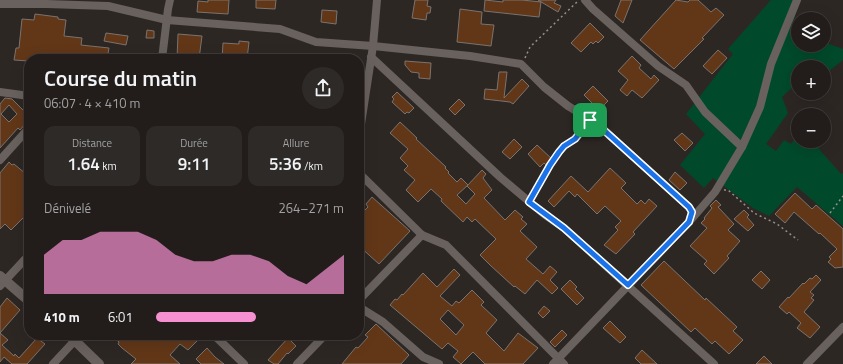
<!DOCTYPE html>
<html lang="fr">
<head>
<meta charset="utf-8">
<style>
	:root { --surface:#221d1b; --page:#2e2a28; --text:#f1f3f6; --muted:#a2a2a3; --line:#3f3b3a; --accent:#f690d0 }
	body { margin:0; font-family:"Titillium Web",sans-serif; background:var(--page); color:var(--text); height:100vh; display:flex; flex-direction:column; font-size:15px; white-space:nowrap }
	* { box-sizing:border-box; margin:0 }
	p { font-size:13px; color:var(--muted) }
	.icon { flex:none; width:22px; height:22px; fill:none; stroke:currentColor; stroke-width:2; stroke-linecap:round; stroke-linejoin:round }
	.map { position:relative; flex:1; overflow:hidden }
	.sheet { position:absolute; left:24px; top:54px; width:340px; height:286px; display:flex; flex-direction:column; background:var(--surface); border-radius:16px; box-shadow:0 4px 16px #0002,0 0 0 1px var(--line) }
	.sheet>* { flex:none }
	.fabs { position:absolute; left:791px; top:12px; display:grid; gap:8px }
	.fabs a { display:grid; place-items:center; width:40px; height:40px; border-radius:50%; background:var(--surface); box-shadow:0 4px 16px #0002,0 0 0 1px var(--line); font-size:20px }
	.pin { position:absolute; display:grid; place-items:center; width:34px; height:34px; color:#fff; margin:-17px; border-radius:8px; box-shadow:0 2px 6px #0006 }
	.round { display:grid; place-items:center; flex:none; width:42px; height:42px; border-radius:21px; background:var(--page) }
	.head { display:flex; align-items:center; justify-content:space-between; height:68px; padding:0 20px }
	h1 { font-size:22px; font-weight:600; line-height:30px }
	.stats { display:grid; grid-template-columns:repeat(3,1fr); gap:6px; height:68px; padding:4px 20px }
	.stats div { display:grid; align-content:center; border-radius:10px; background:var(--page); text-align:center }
	.stats b { font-size:17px; font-weight:600 }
	.stats small { font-size:11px; font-weight:400 }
	.stats p { font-size:11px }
	.chart { height:112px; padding:8px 20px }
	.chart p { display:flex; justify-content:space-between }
	.chart svg { width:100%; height:72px; margin-top:4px; fill:var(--accent); opacity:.7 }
	ul { padding:0 20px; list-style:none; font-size:13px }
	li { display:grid; grid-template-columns:64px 48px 1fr; align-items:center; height:30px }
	li i { height:10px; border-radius:5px; background:var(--accent) }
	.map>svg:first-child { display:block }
	.green { fill:#004a2b }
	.building { fill:#623718; stroke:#7a736f; fill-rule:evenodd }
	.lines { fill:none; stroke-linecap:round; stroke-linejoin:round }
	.path { stroke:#948f8c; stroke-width:1.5; stroke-dasharray:2 3; stroke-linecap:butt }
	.minor { stroke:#68615d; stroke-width:8 }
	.tertiary { stroke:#68615d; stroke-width:10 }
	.route-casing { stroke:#fff; stroke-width:8 }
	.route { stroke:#1a73e8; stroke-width:5 }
</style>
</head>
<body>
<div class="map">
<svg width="843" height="364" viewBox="0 0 843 364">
	<rect width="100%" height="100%" fill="#2d2724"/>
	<!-- green -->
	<path class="green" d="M771,0H800L790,32L798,34V45H824V42L843,49V60L824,75V67H798V85L793,87L782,97L788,113L766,144L776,151L784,140L791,144L798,134V141H812L841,174L843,173V226L797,187L769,216L753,208L713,178L704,188L680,165L705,134L686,114L733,54L728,49Z"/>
	<!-- building -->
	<g class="building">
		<path d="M208,0H229L228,14L197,12L198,1L208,2Z"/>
		<path d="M256,0H276L275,9L256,8Z"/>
		<path d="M415,0H428L427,6L431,7L430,13H427L426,20L412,18Z"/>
		<path d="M485,0L503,2V0H522L541,2L539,17L484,11Z"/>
		<path d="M538,0H556L554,3L561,6L558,12Z"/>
		<path d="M621,0H632L623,23L615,16Z"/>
		<path d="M676,0L688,2L690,0H698L711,12L716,8L724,15L702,38L704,39L674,69L640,40Z"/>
		<path d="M460,9L482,12L481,24L494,25L491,46L457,42Z"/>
		<path d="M322,10L337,11L336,24L321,22Z"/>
		<path d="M35,14L58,17V19L66,20L64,36L82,38L81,45L109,48L107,59H83V55L72,54L71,59H29V61L14,60L16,48H19L22,19L34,20Z"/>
		<path d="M590,23L604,37L598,43L596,41L593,44L591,42L581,52L571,43Z"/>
		<path d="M147,30L154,31V38H146Z"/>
		<path d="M106,33L128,36L126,45L104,41Z"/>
		<path d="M178,34L202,36L199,59H177Z"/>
		<path d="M239,41L249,42L247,59H222L223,43L239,44Z"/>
		<path d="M718,50L727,58L712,74L703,66Z"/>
		<path d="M632,56L641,65L639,68L651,79L654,75L659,80L642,98L632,90L627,96L620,90L628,80L618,71Z"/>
		<path d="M405,61L431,63L430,79L419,78V73L411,72L405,65Z"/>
		<path d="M499,72H507L504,98L522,79L529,86L513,104L510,102L484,99L485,89L497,90Z"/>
		<path d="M593,86L608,101L599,110L584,95Z"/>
		<path d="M397,92L414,108L409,113L407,112L405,114L392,102L394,99L392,97Z"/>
		<path d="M5,98L12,99L29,116V123L25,124L20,130L18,128L0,148V104ZM9,105L17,114L9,122L1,114Z"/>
		<path d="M459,99L465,105L455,115L449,109Z"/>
		<path d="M400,122L417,138L416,139L446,167L445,168L449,172L448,173L457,182L461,178L468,185L457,195L466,204L475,194L467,186L482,170L486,174L483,178L492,190L484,198L505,220L515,210L523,217L521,219L527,224L520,231L537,247L526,259L543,274L550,266L557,272L550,280L558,288L552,294L537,280L525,294L515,286L514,287L490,265L480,255L496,239L475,219L472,222L467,217L463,222L441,201L442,199L431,189L418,202L406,190L415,180L404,170L408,166L400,158L408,149L390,133Z"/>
		<path d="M682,133L693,143L685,151L674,140Z"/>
		<path d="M514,139L522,147L510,159L502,152Z"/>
		<path d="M537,145L553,160L547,166L544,163L540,167L528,154Z"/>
		<path d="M9,162L12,165L14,164L26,174L29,171V205L26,208L29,212L11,230L5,224L0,229V173Z"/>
		<path d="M610,168L626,183L621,188L637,204L641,200L645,204L649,199L657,206L633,232L635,234L616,254L604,245L618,230L615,227L621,221L605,206L597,214L577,194L575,197L569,191L554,207L548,201L571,176L588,192Z"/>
		<path d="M675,172L687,183L680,190L669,180Z"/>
		<path d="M795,193L812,209L816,205L843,229V267L835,268L828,262L831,259L829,257L837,249L820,233L819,234L794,212L785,223L775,214Z"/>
		<path d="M372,197L410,231L379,264L359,246V220L362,217L360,215L368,207L366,204Z"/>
		<path d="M716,200L721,205L718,207L734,224L728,230L740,241L727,256L729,258L714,274L704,264L707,261L690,246L707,228L701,223L705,219L704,218L712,208L710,206Z"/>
		<path d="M744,210L749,215L747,217L754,225L748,231L734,219Z"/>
		<path d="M664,261L705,300L706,298L737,327L733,331L743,340L729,354L715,341L712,344L695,328L691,332L641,285Z"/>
		<path d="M454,269L460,275L440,296L452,306L456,301L459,303L472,290L484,302L481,305L497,320L486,333L504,351L518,333L538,348L523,364H485L473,352L461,364L453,357L458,351L448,343L442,349L390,305L395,299L397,300L402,294L403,295L423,273L437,287ZM448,310L464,325L456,335L440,319Z"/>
		<path d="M761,271L770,280L762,289L752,280Z"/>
		<path d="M816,275L821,280L810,292L814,295L811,298L814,300L804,312L820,327L810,338L797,328L801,323L789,312L787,314L779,307L788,297L789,298L803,283L804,284L810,278L812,279Z"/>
		<path d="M570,280L577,287L575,289L584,298L577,305L561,289Z"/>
		<path d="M7,298L20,310L0,333L8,340L2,345L14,356L15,354L19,358L37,338L45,344L27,364H12L4,357L0,362V307Z"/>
		<path d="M544,306L550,311L543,318L538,313Z"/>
		<path d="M610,321L626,337L620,343L603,328Z"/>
		<path d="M376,324L409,355L401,364H342L356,347L358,348L368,337L365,335Z"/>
		<path d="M562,330L567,335L555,347L550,342Z"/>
		<path d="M111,335H190L197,341L188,350L180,344L170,355L180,364H131L136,359L122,348L118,344L119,342Z"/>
		<path d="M288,338L296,346L288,354L287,353L278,364H274L268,360Z"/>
		<path d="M207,348L215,357L224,364H201L196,359Z"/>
		<path d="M642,350L657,364H641L635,358Z"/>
		<path d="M764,356L772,364H756Z"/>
	</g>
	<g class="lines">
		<!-- path -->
		<g class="path">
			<path d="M525,58L530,47L578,1"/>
			<path d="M724,190H728L754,213L777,224L798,240"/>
			<path d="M533,195L550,165L559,152L564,146L575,139L586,126"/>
			<path d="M830,213L843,196"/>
		</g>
		<!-- minor -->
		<g class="minor">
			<path d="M585,0L593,9L658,66L686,85L705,112L742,147"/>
			<path d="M0,4H47L108,6L167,20L280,29L316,42L373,46L470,56L521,64L544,87L568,106L596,123L689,207L692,212L689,222"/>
			<path d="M371,57L500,177L545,215L564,228L714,364"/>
			<path d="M162,59L168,9L170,0"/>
			<path d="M0,92L29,96"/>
			<path d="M359,137L373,46L377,0"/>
			<path d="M0,160L29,128"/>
			<path d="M359,173L422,235L446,245L564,364"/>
			<path d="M0,286L29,255"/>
			<path d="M359,300L422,235"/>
			<path d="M359,307L383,322L423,357L439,364"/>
			<path d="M214,335L244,364"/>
			<path d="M53,364L80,335"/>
			<path d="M297,364L325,335"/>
			<path d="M553,364L689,222L715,192L742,147L760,107L771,64L797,0"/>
			<path d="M807,364L843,327"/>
		</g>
		<!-- tertiary -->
		<g class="tertiary">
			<path d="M0,276L29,301"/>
			<path d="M69,335L99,364"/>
		</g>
	</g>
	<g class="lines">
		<defs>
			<path id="route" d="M590,120L596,123L689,207L692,212L689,222L628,285L564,228L529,202L550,165L559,152L564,146L575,139Z"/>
		</defs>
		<!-- route casing -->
		<use href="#route" class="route-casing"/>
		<!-- route -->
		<use href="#route" class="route"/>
	</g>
</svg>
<div class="fabs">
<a><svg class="icon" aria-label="layers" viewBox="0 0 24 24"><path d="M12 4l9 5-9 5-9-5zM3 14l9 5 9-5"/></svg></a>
<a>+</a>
<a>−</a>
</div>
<div class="pin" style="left:590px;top:120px;background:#1e9e55"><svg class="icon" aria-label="arrive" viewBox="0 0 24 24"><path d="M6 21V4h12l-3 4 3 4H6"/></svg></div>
<section class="sheet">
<div class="head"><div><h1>Course du matin</h1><p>06:07 · 4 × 410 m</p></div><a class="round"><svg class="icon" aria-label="share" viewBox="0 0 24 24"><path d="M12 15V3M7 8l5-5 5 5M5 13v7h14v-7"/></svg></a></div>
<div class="stats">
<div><p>Distance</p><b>1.64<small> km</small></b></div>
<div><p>Durée</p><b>9:11</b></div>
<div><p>Allure</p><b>5:36<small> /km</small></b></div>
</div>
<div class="chart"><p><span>Dénivelé</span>264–271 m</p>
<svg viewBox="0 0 160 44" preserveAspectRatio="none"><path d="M0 44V20L10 11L20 11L30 6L40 6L50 6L60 11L70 20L80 24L90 24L100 20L110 20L120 24L130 33L140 38L150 29L160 20V44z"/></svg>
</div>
<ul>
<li><b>410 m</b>6:01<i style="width:53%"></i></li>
</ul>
</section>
</div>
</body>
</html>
